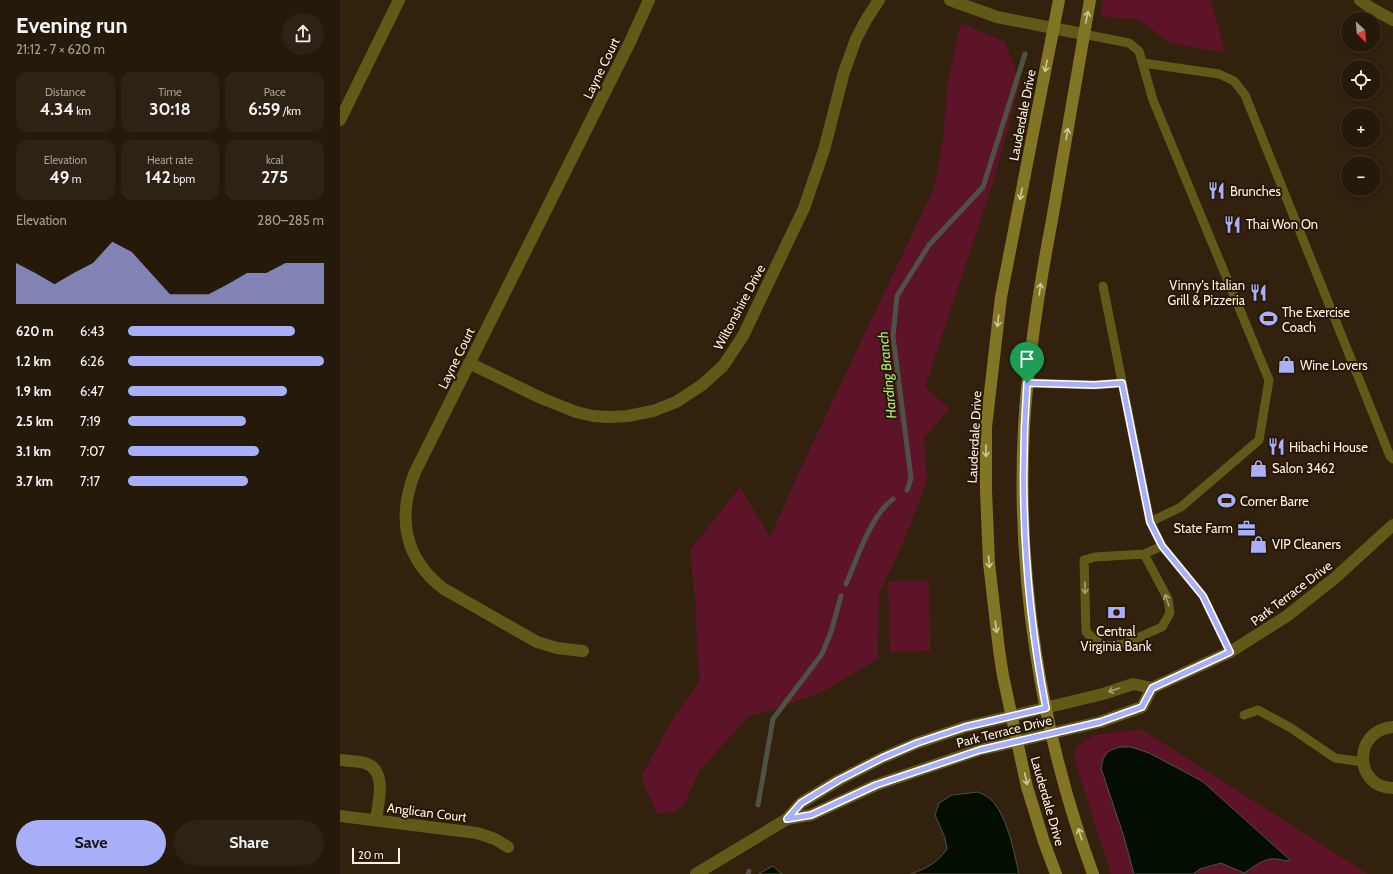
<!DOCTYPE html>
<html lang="en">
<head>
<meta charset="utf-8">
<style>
	:root { --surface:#25190a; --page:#2d2213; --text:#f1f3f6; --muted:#a3a09c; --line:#42382b; --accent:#a8b0fc }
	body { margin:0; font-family:Cabin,sans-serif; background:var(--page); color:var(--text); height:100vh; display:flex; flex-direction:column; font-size:15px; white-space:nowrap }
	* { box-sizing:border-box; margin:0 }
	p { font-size:13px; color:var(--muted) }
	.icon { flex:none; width:22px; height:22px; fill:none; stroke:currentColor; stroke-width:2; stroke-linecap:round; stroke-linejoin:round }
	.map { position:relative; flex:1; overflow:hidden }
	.panel { display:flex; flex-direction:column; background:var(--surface); width:340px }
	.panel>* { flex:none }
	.needle { width:26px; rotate:154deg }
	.buttons { position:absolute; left:1001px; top:12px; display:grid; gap:8px }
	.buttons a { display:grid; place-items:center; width:40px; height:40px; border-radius:50%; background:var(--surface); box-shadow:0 2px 6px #0003,0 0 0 1px var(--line); font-size:20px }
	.scale { position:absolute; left:12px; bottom:10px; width:48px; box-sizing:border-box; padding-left:4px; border:2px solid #fbf0e3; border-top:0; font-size:11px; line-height:14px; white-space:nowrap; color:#fbf0e3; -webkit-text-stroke:3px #271704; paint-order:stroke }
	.pin { position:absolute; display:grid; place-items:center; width:34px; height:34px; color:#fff; margin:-41px -17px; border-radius:50% 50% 50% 0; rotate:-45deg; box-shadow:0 0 4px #0007 }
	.pin .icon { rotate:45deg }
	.round { display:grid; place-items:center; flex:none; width:42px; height:42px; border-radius:21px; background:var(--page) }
	.headline { display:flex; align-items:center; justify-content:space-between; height:68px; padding:0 16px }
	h1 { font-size:22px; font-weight:800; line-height:30px }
	.figures { display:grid; grid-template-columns:repeat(3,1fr); gap:6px; height:68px; padding:4px 16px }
	.figures div { display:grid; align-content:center; border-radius:10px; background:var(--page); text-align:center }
	.figures b { font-size:17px; font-weight:800 }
	.figures small { font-size:11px; font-weight:400 }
	.figures p { font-size:11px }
	.chart { height:112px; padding:8px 16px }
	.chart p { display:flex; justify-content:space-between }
	.chart svg { width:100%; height:72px; margin-top:4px; fill:var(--accent); opacity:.7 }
	.button { display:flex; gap:8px; margin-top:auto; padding:8px 16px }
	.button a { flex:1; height:46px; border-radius:24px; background:var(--accent); color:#111; font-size:16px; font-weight:800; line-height:46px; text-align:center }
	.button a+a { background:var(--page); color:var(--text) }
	ul { padding:0 16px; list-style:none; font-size:13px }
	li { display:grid; grid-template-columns:64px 48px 1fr; align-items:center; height:30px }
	li i { height:10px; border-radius:5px; background:var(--accent) }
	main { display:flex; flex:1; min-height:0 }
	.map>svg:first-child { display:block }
	.green { fill:#5e1428 }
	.water { fill:#040e00; stroke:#4e5244 }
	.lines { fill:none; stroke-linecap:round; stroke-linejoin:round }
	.stream { stroke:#4e5244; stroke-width:5 }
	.service { stroke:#625919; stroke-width:9 }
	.minor { stroke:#625919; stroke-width:12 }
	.tertiary { stroke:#625919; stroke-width:12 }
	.secondary { stroke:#827625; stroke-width:12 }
	.oneway { stroke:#d1c5a0 }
	.oneway2 { stroke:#a79d74 }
	.route-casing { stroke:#fff; stroke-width:8 }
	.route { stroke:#a8b0fc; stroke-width:5 }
	.labels { text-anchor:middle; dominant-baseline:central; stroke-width:4; stroke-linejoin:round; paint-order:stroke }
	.street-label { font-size:13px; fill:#fbf0e3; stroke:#271704 }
	.poi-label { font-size:13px; fill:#fbf0e3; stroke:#271704; text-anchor:start }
	.water-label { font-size:14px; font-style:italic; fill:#b1ea79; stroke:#271704 }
</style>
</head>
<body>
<main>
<section class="panel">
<div class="headline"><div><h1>Evening run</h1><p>21:12 · 7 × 620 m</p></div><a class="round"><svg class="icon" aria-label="share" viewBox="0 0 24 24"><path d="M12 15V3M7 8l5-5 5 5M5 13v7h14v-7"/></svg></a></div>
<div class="figures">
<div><p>Distance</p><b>4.34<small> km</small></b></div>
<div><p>Time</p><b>30:18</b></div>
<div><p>Pace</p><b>6:59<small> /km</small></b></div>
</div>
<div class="figures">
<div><p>Elevation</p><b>49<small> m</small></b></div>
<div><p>Heart rate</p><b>142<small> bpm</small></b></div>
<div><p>kcal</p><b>275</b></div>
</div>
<div class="chart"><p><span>Elevation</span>280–285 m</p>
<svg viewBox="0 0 160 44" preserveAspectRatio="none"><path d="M0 44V19L10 25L20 32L30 25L40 19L50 6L60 12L70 25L80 38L90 38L100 38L110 32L120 25L130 25L140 19L150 19L160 19V44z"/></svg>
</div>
<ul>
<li><b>620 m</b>6:43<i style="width:85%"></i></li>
<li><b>1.2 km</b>6:26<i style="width:100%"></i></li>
<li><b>1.9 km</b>6:47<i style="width:81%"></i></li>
<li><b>2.5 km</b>7:19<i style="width:60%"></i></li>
<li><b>3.1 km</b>7:07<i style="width:67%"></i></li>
<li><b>3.7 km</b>7:17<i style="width:61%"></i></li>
</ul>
<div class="button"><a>Save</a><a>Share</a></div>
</section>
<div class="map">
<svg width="1053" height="874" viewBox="0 0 1053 874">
	<rect width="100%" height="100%" fill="#31210d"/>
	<!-- green -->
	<g class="green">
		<path d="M763,0H871L885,53L830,43L800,20L760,16Z"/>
		<path d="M621,23L665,42L680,83L654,179L585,387L610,409L584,438L587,481L563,543L539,594L538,659L482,692L429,711L409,716L360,770L344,805L335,811L317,814L301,777L335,715L360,681L357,654L356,606L350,550L400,487L430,537L467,455L594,188L603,140L608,80Z"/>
		<path d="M589,580L590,651L550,652L548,581Z"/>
		<path d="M801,729L1028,874H771L736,764L734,752L738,746L754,735Z"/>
	</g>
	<!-- water -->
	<g class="water">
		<path d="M780,747H791L809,753L862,781L950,860C945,862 942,859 937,859C924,857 914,867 904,873L881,863L860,869L853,874H794L784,837L761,768C764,754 766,751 780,747Z"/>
		<path d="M638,792C641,794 646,795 649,798C667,813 674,852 679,874H570C586,869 597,863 607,849L605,838L595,815L599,803L612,795Z"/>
		<path d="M433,866L442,874H418Z"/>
	</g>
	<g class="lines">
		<!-- stream -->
		<g class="stream">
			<path d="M567,490L568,488L571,478L553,336L557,296L589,245L643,187L685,54"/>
			<path d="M506,584C517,559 531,515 553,499"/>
			<path d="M418,805L433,719L482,654L491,632L501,596"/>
			<path d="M408,874L409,871"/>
		</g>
		<!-- service -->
		<g class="service">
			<path d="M743,34L789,43L799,51L813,100L929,380L919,440L841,507L810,522"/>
			<path d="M803,63L879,74L894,81L905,95L1050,456L1053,459"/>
			<path d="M763,286L810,522L822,546L863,596L890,652"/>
			<path d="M687,383L755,385L782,383"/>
			<path d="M804,554L828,599L830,613L822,627L784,644L765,646L754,639L746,632L744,560L755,557L804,554L822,546"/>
			<path d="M904,715L918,710L951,728L995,758L1023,762"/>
		</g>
		<!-- minor -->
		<g class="minor">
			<path d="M610,0L657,17L743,34"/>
			<path d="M1020,0L1031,8L1053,20"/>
			<path d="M0,120L59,0"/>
			<path d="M129,363L201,398L236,412L253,416L269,417L288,416L313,411L336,402L362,385L383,366L403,336L464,208L484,150L504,72L516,39L526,20L539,0"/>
			<path d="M243,651L217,648L197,642L104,589C64,559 57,517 75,472L290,42L309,0"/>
			<path d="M1053,727C1012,730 1014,788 1053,788"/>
			<path d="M0,760C8,761 17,761 25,763C48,770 38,803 36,820"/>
			<path d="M0,816L137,833L155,839L168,847"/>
		</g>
		<!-- tertiary -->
		<g class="tertiary">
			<path d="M447,819L471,815L536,785L639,750L760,722L802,707L812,688"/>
			<path d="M356,874L447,819L461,803L499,780L542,758L577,743L625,727L763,694L793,684L812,688L890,652L947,616L996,577L1053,525"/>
		</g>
		<!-- secondary -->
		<g class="secondary">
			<path d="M750,0C737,73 725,147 712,220C699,288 688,358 684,427C676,577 701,733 753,874"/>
			<path d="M716,874L704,842L687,787L663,676L659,650L649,563L646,490V427L661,297L719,0"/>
		</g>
	</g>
	<!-- one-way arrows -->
	<defs><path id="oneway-shaft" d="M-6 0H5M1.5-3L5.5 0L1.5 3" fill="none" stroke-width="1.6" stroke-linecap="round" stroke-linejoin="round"/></defs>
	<g class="oneway">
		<use href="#oneway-shaft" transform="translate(747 17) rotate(-78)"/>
		<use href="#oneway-shaft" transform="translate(706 66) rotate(101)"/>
		<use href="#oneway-shaft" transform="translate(727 134) rotate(-80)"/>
		<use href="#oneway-shaft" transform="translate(681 194) rotate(101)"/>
		<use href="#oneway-shaft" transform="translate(700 289) rotate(-82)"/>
		<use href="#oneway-shaft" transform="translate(658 321) rotate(97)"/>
		<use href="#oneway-shaft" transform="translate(646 451) rotate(90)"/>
		<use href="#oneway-shaft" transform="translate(649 562) rotate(86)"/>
		<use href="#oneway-shaft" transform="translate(656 627) rotate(83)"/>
		<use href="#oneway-shaft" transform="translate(686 779) rotate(77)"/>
		<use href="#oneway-shaft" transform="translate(740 834) rotate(-108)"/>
	</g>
	<g class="oneway2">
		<use href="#oneway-shaft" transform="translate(745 588) rotate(89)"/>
		<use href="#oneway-shaft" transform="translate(827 600) rotate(-108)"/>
		<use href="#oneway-shaft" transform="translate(774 690) rotate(161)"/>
	</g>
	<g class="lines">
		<defs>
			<path id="route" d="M687,383L754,385L782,383L810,522L822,546L863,596L890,652L812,688L802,707L760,722L640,750L536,785L471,815L447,819L461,803L499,780L542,758L577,743L625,727L706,708C685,600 679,492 687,383Z"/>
		</defs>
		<!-- route casing -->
		<use href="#route" class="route-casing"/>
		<!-- route -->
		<use href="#route" class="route"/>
	</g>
	<!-- icons -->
	<defs>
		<symbol id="restaurant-bare" viewBox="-9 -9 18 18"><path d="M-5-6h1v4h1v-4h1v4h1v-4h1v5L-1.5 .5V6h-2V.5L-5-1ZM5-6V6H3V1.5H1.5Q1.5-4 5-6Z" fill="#a8b0fc" stroke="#271704" stroke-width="2.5" paint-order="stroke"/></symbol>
		<symbol id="stadium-bare" viewBox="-9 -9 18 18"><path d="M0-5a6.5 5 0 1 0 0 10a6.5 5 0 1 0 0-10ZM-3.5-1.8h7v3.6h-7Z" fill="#a8b0fc" stroke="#271704" stroke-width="2.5" paint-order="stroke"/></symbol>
		<symbol id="shop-bare" viewBox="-9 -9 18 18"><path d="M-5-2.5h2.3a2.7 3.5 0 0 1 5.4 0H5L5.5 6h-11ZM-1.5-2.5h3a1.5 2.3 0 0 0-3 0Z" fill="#a8b0fc" stroke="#271704" stroke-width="2.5" paint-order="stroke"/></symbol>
		<symbol id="office-bare" viewBox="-9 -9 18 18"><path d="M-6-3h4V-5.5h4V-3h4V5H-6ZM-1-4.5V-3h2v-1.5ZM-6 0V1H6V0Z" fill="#a8b0fc" stroke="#271704" stroke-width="2.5" paint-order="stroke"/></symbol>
		<symbol id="bank-bare" viewBox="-9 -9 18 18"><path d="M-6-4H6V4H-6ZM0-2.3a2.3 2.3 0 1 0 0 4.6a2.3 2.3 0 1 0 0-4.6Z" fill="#a8b0fc" stroke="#271704" stroke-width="2.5" paint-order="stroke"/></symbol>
	</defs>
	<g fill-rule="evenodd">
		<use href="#restaurant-bare" x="864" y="178" width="25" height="25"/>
		<use href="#restaurant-bare" x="880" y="212" width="25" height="25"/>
		<use href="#restaurant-bare" x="906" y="280" width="25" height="25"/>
		<use href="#stadium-bare" x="916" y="306" width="25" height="25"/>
		<use href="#shop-bare" x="934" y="352" width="25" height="25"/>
		<use href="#restaurant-bare" x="924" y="434" width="25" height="25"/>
		<use href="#shop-bare" x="906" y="456" width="25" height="25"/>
		<use href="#stadium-bare" x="874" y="488" width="25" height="25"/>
		<use href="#office-bare" x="894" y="516" width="25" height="25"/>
		<use href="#shop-bare" x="906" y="532" width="25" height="25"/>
		<use href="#bank-bare" x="764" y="600" width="25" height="25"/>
	</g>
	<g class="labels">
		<!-- street labels -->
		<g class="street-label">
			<text transform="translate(261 68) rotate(-64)">Layne Court</text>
			<text transform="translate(682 115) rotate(-79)">Lauderdale Drive</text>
			<text transform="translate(399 307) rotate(-62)">Wiltonshire Drive</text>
			<text transform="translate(116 358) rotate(-64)">Layne Court</text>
			<text transform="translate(634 437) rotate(-87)">Lauderdale Drive</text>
			<text transform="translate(951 593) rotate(-37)">Park Terrace Drive</text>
			<text transform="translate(664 731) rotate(-14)">Park Terrace Drive</text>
			<text transform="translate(708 801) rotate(74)">Lauderdale Drive</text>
			<text transform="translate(87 812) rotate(7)">Anglican Court</text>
		</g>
		<!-- poi labels -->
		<g class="poi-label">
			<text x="890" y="191">Brunches</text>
			<text x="906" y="224">Thai Won On</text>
			<text x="905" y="285" text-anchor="end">Vinny's Italian<tspan x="905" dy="15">Grill &amp; Pizzeria</tspan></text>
			<text x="942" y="312">The Exercise<tspan x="942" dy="15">Coach</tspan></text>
			<text x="960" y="365">Wine Lovers</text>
			<text x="949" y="447">Hibachi House</text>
			<text x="932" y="468">Salon 3462</text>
			<text x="900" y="501">Corner Barre</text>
			<text x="893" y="528" text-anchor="end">State Farm</text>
			<text x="932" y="544">VIP Cleaners</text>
			<text x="776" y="631" text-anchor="middle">Central<tspan x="776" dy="15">Virginia Bank</tspan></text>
		</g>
		<!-- water labels -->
		<g class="water-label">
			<text transform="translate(547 375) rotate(-96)">Harding Branch</text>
		</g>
	</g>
</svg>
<div class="buttons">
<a><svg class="needle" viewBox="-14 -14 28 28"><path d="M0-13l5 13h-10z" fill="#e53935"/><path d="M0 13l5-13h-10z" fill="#a3a09c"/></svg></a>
<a><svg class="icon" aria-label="locate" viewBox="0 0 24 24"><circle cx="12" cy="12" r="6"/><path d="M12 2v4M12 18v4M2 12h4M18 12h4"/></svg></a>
<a>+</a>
<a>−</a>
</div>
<div class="scale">20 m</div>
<div class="pin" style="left:687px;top:383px;background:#1e9e55"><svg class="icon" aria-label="arrive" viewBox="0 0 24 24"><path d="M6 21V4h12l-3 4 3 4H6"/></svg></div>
</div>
</main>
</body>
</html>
